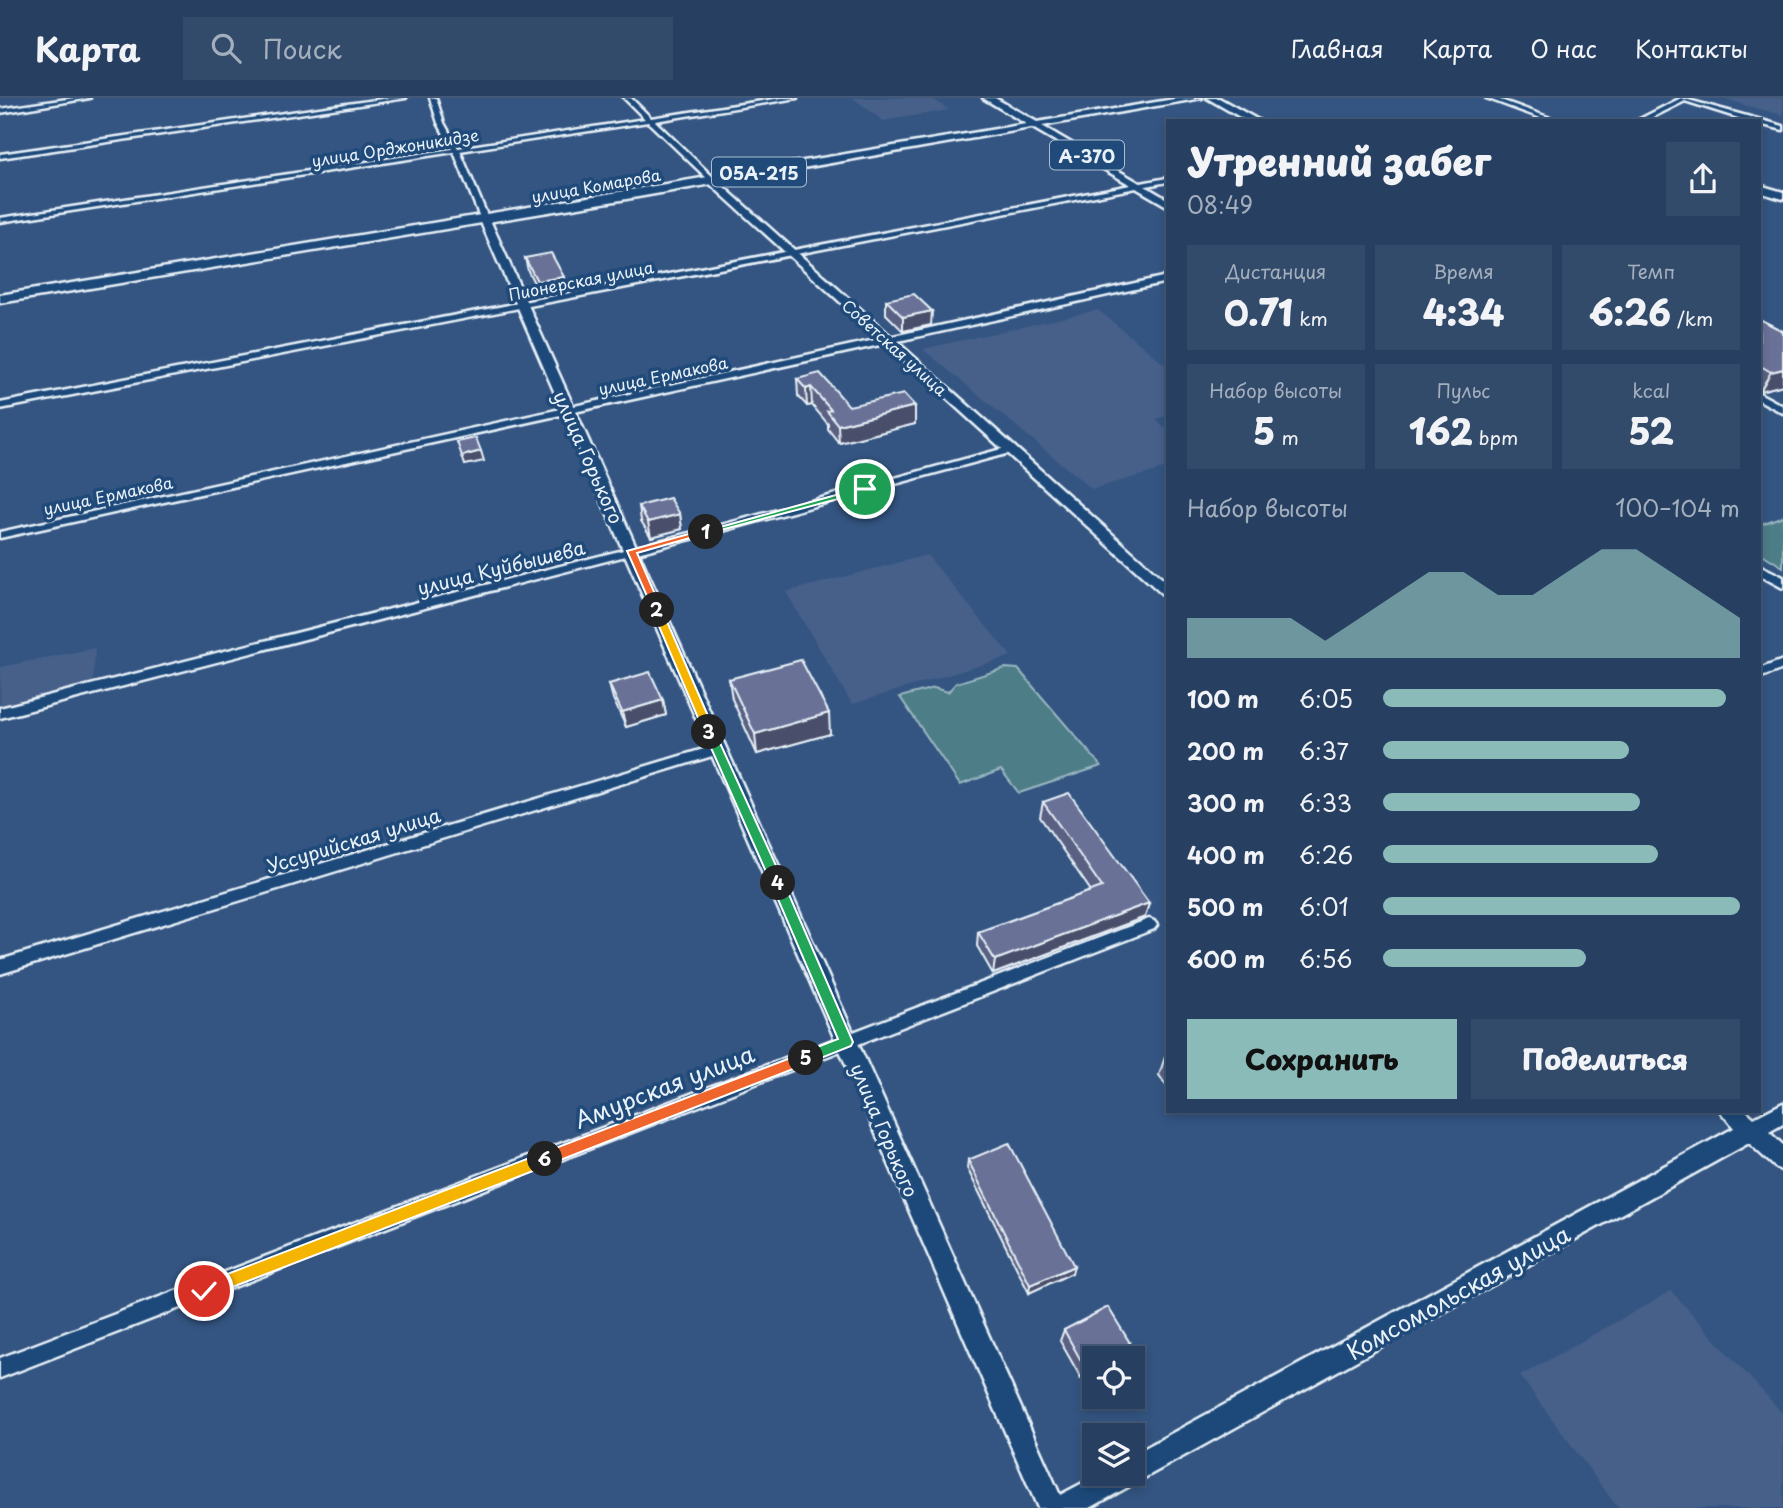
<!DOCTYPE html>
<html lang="ru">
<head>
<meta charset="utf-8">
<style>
	:root { --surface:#274062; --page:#334b6b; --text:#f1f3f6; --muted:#a4afbe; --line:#435977; --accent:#8bbbb9 }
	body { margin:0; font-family:"Playpen Sans",sans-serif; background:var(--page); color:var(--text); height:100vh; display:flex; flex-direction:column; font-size:26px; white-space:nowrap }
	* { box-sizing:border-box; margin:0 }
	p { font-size:23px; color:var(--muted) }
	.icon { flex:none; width:38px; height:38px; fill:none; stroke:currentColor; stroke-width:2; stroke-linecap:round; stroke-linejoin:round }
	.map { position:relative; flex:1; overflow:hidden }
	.details { position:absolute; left:1166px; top:21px; width:595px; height:994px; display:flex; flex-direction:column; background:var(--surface); border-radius:0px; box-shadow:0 4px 10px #0003,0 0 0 2px var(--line) }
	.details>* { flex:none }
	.fabs { position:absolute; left:1082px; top:1248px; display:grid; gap:14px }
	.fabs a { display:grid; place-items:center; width:63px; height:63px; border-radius:0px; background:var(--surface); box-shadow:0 4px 10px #0003,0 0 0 2px var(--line); font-size:35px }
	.pin { position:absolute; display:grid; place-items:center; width:60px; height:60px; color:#fff; margin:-30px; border:4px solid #fff; border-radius:50%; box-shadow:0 2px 7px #0007 }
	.km { position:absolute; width:35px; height:35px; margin:-18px; border-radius:50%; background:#222; color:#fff; font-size:19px; line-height:35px; text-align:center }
	.round { display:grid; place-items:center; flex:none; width:74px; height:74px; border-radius:0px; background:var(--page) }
	.head { display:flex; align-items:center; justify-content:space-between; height:119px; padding:0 21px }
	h1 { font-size:38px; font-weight:800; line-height:52px }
	.stats { display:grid; grid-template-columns:repeat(3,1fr); gap:10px; height:119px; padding:7px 21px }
	.stats div { display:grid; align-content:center; border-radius:0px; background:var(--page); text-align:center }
	.stats b { font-size:35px; font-weight:800 }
	.stats small { font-size:19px; font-weight:400 }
	.stats p { font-size:19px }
	.chart { height:196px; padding:14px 21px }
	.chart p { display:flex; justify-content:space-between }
	.chart svg { width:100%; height:126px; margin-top:7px; fill:var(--accent); opacity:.7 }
	.cta { display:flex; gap:14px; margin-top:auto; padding:14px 21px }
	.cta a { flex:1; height:80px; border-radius:0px; background:var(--accent); color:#111; font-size:28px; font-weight:800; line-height:80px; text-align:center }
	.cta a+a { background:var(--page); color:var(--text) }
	ul { padding:0 21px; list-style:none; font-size:23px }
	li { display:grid; grid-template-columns:112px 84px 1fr; align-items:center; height:52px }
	li i { height:18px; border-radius:9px; background:var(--accent) }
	header { display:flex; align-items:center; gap:42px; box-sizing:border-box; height:98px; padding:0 35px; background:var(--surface); border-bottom:2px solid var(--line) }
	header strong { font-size:33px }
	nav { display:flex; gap:38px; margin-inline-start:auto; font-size:24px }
	.search { width:490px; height:63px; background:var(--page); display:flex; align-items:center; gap:18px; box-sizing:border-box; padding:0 24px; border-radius:0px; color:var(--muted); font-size:26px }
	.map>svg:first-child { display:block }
	.built { fill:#47608a }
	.green { fill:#4d7d87; stroke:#9ab7c0; stroke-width:2 }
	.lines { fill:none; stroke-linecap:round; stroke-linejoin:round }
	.minor-casing { stroke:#e8f1f8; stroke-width:5 }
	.major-casing { stroke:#e8f1f8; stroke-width:5 }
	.highway-casing { stroke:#e8f1f8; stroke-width:5 }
	.minor { fill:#1f4a7a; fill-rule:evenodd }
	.major { fill:#1f4a7a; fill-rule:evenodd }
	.highway { fill:#1f4a7a; fill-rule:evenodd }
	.wall { fill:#5a6182; stroke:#e8f1f8; stroke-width:2 }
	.shaded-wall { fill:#4a4f6a; stroke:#e8f1f8; stroke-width:2 }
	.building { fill:#697197; stroke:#e8f1f8; stroke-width:2 }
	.split-1 { fill:#22a559; stroke:#fff; stroke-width:2 }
	.split-2 { fill:#f0652b; stroke:#fff; stroke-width:2 }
	.split-3 { fill:#f5b400; stroke:#fff; stroke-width:2 }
	.split-4 { fill:#22a559; stroke:#fff; stroke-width:2 }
	.split-5 { fill:#22a559; stroke:#fff; stroke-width:2 }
	.split-6 { fill:#f0652b; stroke:#fff; stroke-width:2 }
	.split-7 { fill:#f5b400; stroke:#fff; stroke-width:2 }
	.labels { text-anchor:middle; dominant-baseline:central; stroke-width:7; stroke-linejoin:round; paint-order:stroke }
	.far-street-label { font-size:16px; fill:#e8f1f8; stroke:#1f4a7a }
	.shield { fill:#1f4a7a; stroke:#acbfd2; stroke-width:2 }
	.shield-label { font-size:18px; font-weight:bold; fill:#e8f1f8 }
	.street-label { font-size:19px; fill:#e8f1f8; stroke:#1f4a7a }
	.near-street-label { font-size:23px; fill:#e8f1f8; stroke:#1f4a7a }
</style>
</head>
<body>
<header>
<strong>Карта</strong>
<div class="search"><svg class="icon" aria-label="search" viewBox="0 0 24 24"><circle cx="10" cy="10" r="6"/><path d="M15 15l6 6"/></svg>Поиск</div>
<nav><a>Главная</a><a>Карта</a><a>О нас</a><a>Контакты</a></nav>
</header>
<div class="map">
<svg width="1783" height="1410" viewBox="0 0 1783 1410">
	<rect width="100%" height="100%" fill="#345582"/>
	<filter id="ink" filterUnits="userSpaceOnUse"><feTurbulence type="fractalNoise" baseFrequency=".0143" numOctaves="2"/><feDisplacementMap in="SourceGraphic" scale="14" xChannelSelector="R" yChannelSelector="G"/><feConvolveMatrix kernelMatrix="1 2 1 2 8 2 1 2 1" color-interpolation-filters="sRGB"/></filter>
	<g filter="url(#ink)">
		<!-- built -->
		<g class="built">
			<path d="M853,0H931L949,12L883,23Z"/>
			<path d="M1723,0H1783V17L1748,8Z"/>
			<path d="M1098,212L1167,268V318L1156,321L1167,332V370L1092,391L923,251Z"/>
			<path d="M927,457L1011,558L852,606L786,494Z"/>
			<path d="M95,550L93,586L0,610L1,569Z"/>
			<path d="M1671,1193L1783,1316V1410H1618L1520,1278Z"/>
		</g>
		<!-- green -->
		<g class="green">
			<path d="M1783,418V469L1759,454V427Z"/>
			<path d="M1005,570L1018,571L1101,668L1019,695L1001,672L960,687L900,599L934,590L948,594L956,585Z"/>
		</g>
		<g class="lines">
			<defs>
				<g id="minor">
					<path d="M74,0H90L0,15V11Z"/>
					<path d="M389,0H406L0,60V56Z"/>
					<path d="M430,0H436L444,25L458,50L645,21L624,0H631L651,20L781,0H797L655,23L715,81L716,83L712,85L648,24L460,53L489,122L485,124L481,122L454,54L0,124V120L452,51L438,25Z"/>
					<path d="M1486,0H1495L1559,23H1549Z"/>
					<path d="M1681,0L1783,28V32L1759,26V23H1748L1685,3L1645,23H1636Z"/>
					<path d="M1167,80V84L0,311V305Z"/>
					<path d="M1167,178V184L0,440V434Z"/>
					<path d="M1759,295L1783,308V315L1759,302Z"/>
					<path d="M1009,349L1013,350V354L726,432L0,620V610L718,428Z"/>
					<path d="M1783,562V571L1759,580V571Z"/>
					<path d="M717,647L722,649L724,652L722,655L0,876V862Z"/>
					<path d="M1149,821L1154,823L1157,827L1154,831L0,1280V1260Z"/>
				</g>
				<g id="major">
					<path d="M1031,25H1037L1167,101V108L1031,29Z"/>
					<path d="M709,81H715L1167,485V498L1162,496L709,85Z"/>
					<path d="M485,119L490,122L1060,1397L1100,1376H1132V1357L1734,1030L1720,1013H1746L1754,1020L1783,1005V1026L1769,1034L1783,1047V1073L1775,1069L1749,1045L1090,1410H1038L480,122Z"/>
					<path d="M1759,467L1783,479V490L1759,477Z"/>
				</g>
				<g id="highway">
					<path d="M983,0H995L1037,24L1180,0H1202L615,103L0,205V197L1026,26Z"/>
					<path d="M1207,0H1219L1260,23H1247Z"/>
					<path d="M1759,87L1783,94V101L1759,94Z"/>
				</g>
			</defs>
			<!-- minor casing -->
			<use href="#minor" class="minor-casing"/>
			<!-- major casing -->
			<use href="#major" class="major-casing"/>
			<!-- highway casing -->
			<use href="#highway" class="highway-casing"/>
			<!-- minor -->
			<use href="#minor" class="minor"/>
			<!-- major -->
			<use href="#major" class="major"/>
			<!-- highway -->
			<use href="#highway" class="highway"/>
		</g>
		<!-- wall -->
		<g class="wall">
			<path d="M525,160L564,179L566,192L540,197L528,173Z"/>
			<path d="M886,202L931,227L903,233L886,216Z"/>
			<path d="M1759,221L1783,233V287L1760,293L1759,292Z"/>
			<path d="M797,281L849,308H915V326L839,345L828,331V326L812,307L807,308L798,298Z"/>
			<path d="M639,408L680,416L682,431L651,439L641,423Z"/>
			<path d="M729,581L830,636L757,656L732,601Z"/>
			<path d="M609,586L663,602L666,617L626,629L613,601Z"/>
			<path d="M1043,704L1149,805L1145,819L993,876L977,848L978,834L1091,793L1040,719Z"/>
			<path d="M1167,958V989L1159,977L1165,959Z"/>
			<path d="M968,1062L1072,1175L1029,1195L967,1070Z"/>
			<path d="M1064,1232L1126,1256L1118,1260H1094L1081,1280L1060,1243Z"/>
		</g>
		<!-- shaded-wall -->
		<g class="shaded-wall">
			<path d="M564,179L566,192L540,197L537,183Z"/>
			<path d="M932,213L931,227L903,233V219Z"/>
			<path d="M1783,271V287L1760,293L1771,274Z"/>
			<path d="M811,289L812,307L807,308L806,291Z"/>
			<path d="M915,308V326L839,345L838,327Z"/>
			<path d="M481,353L484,363L465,367L462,358Z"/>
			<path d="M680,416L682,431L651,439L648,424Z"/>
			<path d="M663,602L666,617L626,629L622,614Z"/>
			<path d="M829,615L830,636L757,656L755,636Z"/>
			<path d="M1149,805L1145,819L993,876L995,862Z"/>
			<path d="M1074,1168L1072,1175L1029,1195L1030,1187Z"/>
			<path d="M1130,1245L1126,1256L1118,1260H1104Z"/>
			<path d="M1094,1265V1273L1081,1280L1085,1270Z"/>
		</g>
		<!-- building -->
		<g class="building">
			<path d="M551,155L564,179L537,183L525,160Z"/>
			<path d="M914,196L932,213L903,219L886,202Z"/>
			<path d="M1759,221L1783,233V271L1771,274L1759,267Z"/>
			<path d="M820,275L849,308L904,296L915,308L838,327L827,313L831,312L811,289L806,291L797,281Z"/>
			<path d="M476,340L481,353L462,358L457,344Z"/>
			<path d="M670,400L680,416L648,424L639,408Z"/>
			<path d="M801,562L829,615L755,636L729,581Z"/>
			<path d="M650,574L663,602L622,614L609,586Z"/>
			<path d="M1069,695L1149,805L995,862L978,834L1102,789L1043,704Z"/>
			<path d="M1009,1045L1074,1168L1030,1187L968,1062Z"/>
			<path d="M1108,1209L1130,1245L1104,1260H1094V1265L1085,1270L1064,1232Z"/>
		</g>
	</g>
	<!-- split-1 -->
	<path class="split-1" d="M865,389L868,393L706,436L702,434Z"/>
	<!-- split-2 -->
	<path class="split-2" d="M703,432L711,434L637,455L662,512L654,514L627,453Z"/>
	<!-- split-3 -->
	<path class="split-3" d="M657,509L662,512L715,634L713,637L709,638L704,634L652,512Z"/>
	<!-- split-4 -->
	<path class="split-4" d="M709,630L715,634L784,785L782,789L778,790L771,785L704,634Z"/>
	<!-- split-5 -->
	<path class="split-5" d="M778,781L784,785L853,944L851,948L806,966L802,964V955L838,941L771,785Z"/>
	<!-- split-6 -->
	<path class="split-6" d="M806,954L811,955V964L545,1068L538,1061L540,1056Z"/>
	<!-- split-7 -->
	<path class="split-7" d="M545,1054L553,1061L551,1066L204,1200L198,1198L196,1193L198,1187L204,1185Z"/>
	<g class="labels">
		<!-- far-street labels -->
		<g class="far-street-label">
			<text transform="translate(395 49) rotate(-9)">улица Орджоникидзе</text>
			<text transform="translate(596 87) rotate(-10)">улица Комарова</text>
			<text transform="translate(581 182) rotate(-11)">Пионерская улица</text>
			<text transform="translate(895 249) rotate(42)">Советская улица</text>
			<text transform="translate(663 277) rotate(-12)">улица Ермакова</text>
			<text transform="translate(108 397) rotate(-12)">улица Ермакова</text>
		</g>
		<!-- shield labels -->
		<g class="shield">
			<rect x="1050" y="42.5" width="74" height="29" rx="5"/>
			<rect x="712" y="59.5" width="94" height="29" rx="5"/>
		</g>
		<g class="shield-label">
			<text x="1087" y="57">А-370</text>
			<text x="759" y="74">05А-215</text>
		</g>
		<!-- street labels -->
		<g class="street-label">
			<text transform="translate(589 359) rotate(66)">улица Горького</text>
			<text transform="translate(501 469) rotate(-14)">улица Куйбышева</text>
			<text transform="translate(353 742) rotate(-17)">Уссурийская улица</text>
			<text transform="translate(885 1032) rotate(67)">улица Горького</text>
		</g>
		<!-- near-street labels -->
		<g class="near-street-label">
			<text transform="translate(664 988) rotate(-21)">Амурская улица</text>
			<text transform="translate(1458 1194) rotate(-29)">Комсомольская улица</text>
		</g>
	</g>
</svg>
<div class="fabs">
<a><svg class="icon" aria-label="locate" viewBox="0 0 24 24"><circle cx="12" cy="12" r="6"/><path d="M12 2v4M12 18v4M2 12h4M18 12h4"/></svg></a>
<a><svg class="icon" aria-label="layers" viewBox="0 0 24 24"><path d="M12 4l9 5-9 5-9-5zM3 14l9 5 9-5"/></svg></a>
</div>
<div class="pin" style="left:865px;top:391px;background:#1e9e55"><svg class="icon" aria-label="arrive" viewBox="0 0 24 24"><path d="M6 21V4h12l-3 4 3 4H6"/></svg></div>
<div class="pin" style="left:204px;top:1193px;background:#d93025"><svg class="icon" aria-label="check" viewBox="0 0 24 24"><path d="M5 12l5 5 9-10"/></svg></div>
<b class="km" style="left:706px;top:434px">1</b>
<b class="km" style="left:657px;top:512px">2</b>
<b class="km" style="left:709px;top:634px">3</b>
<b class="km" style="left:778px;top:785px">4</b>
<b class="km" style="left:806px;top:960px">5</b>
<b class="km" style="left:545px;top:1061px">6</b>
<section class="details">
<div class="head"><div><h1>Утренний забег</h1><p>08:49</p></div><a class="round"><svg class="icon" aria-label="share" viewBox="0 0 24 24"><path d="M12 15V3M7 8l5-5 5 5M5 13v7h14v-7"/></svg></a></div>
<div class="stats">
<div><p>Дистанция</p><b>0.71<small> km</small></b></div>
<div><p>Время</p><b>4:34</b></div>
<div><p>Темп</p><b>6:26<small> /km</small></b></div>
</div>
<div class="stats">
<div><p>Набор высоты</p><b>5<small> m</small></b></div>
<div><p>Пульс</p><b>162<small> bpm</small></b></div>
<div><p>kcal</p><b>52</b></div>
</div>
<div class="chart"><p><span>Набор высоты</span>100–104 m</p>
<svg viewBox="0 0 160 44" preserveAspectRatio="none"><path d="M0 44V30L10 30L20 30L30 30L40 38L50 30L60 22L70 14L80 14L90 22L100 22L110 14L120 6L130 6L140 14L150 22L160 30V44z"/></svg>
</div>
<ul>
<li><b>100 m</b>6:05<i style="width:96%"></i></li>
<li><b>200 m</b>6:37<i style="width:69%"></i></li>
<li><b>300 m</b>6:33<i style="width:72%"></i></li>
<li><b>400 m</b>6:26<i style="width:77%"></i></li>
<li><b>500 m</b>6:01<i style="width:100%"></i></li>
<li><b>600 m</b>6:56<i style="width:57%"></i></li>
</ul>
<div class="cta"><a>Сохранить</a><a>Поделиться</a></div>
</section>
</div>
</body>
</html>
